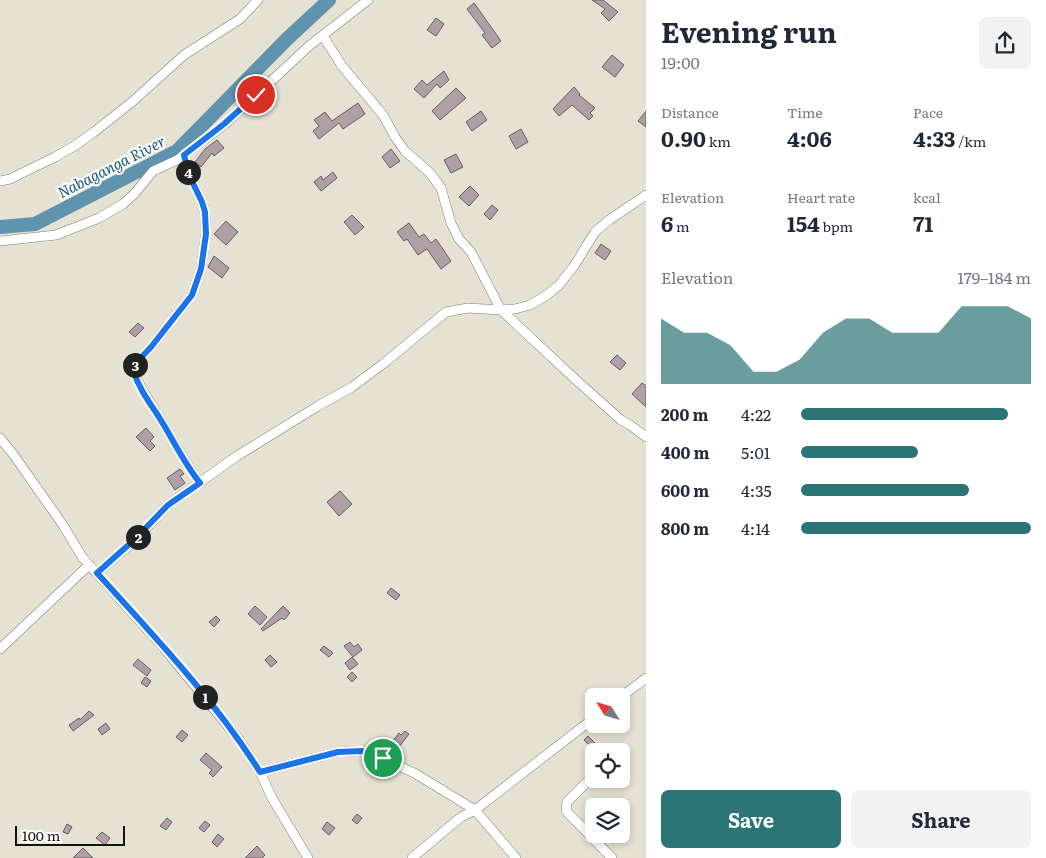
<!DOCTYPE html>
<html lang="en">
<head>
<meta charset="utf-8">
<style>
	:root { --surface:#fff; --page:#f2f2f3; --text:#1f2937; --muted:#747a83; --accent:#2b7576 }
	body { margin:0; font-family:Literata,serif; background:var(--page); color:var(--text); height:100vh; display:flex; flex-direction:column; font-size:19px; white-space:nowrap }
	* { box-sizing:border-box; margin:0 }
	p { font-size:16px; color:var(--muted) }
	.icon { flex:none; width:28px; height:28px; fill:none; stroke:currentColor; stroke-width:2; stroke-linecap:round; stroke-linejoin:round }
	.map { position:relative; flex:1; overflow:hidden }
	.panel { display:flex; flex-direction:column; background:var(--surface); width:400px }
	.panel>* { flex:none }
	.needle { width:32px; rotate:307deg }
	.fabs { position:absolute; left:585px; top:688px; display:grid; gap:10px }
	.fabs a { display:grid; place-items:center; width:45px; height:45px; border-radius:8px; background:var(--surface); box-shadow:0 2px 8px #0003; font-size:25px }
	.scale { position:absolute; left:15px; bottom:12px; width:110px; box-sizing:border-box; padding-left:5px; border:2px solid #15140f; border-top:0; font-size:14px; line-height:18px; white-space:nowrap; color:#15140f; -webkit-text-stroke:4px #fff; paint-order:stroke }
	.pin { position:absolute; display:grid; place-items:center; width:42px; height:42px; color:#fff; margin:-21px; border:2px solid #fff; border-radius:50%; box-shadow:0 1px 5px #0007 }
	.km { position:absolute; width:25px; height:25px; margin:-12px; border-radius:50%; background:#222; color:#fff; font-size:14px; line-height:25px; text-align:center }
	.round { display:grid; place-items:center; flex:none; width:52px; height:52px; border-radius:8px; background:var(--page) }
	.head { display:flex; align-items:center; justify-content:space-between; height:85px; padding:0 15px }
	h1 { font-size:28px; font-weight:700; line-height:38px }
	.metrics { display:grid; grid-template-columns:repeat(3,1fr); gap:8px; height:85px; padding:5px 15px }
	.metrics div { display:grid; align-content:center }
	.metrics b { font-size:21px; font-weight:700 }
	.metrics small { font-size:14px; font-weight:400 }
	.metrics p { font-size:14px }
	.chart { height:140px; padding:10px 15px }
	.chart p { display:flex; justify-content:space-between }
	.chart svg { width:100%; height:90px; margin-top:5px; fill:var(--accent); opacity:.7 }
	.cta { display:flex; gap:10px; margin-top:auto; padding:10px 15px }
	.cta a { flex:1; height:58px; border-radius:8px; background:var(--accent); color:#fff; font-size:20px; font-weight:700; line-height:58px; text-align:center }
	.cta a+a { background:var(--page); color:var(--text) }
	ul { padding:0 15px; list-style:none; font-size:16px }
	li { display:grid; grid-template-columns:80px 60px 1fr; align-items:center; height:38px }
	li i { height:12px; border-radius:6px; background:var(--accent) }
	main { display:flex; flex:1; min-height:0 }
	.map>svg:first-child { display:block }
	.lines { fill:none; stroke-linecap:round; stroke-linejoin:round }
	.river { stroke:#5f93ae; stroke-width:14 }
	.building { fill:#afa0a6; stroke:#6a5c61 }
	.minor-casing { stroke:#807d70; stroke-width:10 }
	.minor { stroke:#fff; stroke-width:9 }
	.route-casing { stroke:#fff; stroke-width:10 }
	.route { stroke:#1a73e8; stroke-width:6 }
	.labels { text-anchor:middle; dominant-baseline:central; stroke-width:4.5; stroke-linejoin:round; paint-order:stroke }
	.water-label { font-size:15px; font-style:italic; fill:#1c5b78; stroke:#fff }
</style>
</head>
<body>
<main>
<div class="map">
<svg width="646" height="858" viewBox="0 0 646 858">
	<rect width="100%" height="100%" fill="#e5e2d4"/>
	<g class="lines">
		<!-- river -->
		<path class="river" d="M0,227L35,224L177,151L287,39L329,0"/>
	</g>
	<!-- building -->
	<g class="building">
		<path d="M592,0H603L618,12L609,21L601,13L605,9Z"/>
		<path d="M474,3L501,41L492,48L482,35L485,33L467,9Z"/>
		<path d="M436,18L444,24L436,36L427,30Z"/>
		<path d="M612,55L624,65L615,77L602,67Z"/>
		<path d="M444,71L449,80L440,88L437,84L424,98L414,89L422,80L427,85Z"/>
		<path d="M574,87L580,94L579,95L595,108L590,113L593,116L589,120L572,105L559,116L553,109Z"/>
		<path d="M456,88L466,98L440,120L432,111Z"/>
		<path d="M358,103L365,114L343,129L339,123L319,139L313,131L319,126L314,120L325,112L332,121Z"/>
		<path d="M481,111L487,120L472,131L466,122Z"/>
		<path d="M646,111V127L638,121Z"/>
		<path d="M521,129L528,142L516,149L509,136Z"/>
		<path d="M217,140L224,148L214,156L212,153L201,167L195,162L205,149Z"/>
		<path d="M391,149L400,161L390,168L382,157Z"/>
		<path d="M456,154L463,167L451,173L444,160Z"/>
		<path d="M333,172L337,178L321,191L314,182L321,176L323,180Z"/>
		<path d="M470,186L479,195L469,206L459,197Z"/>
		<path d="M492,205L498,210L490,220L484,214Z"/>
		<path d="M352,215L364,227L355,235L344,222Z"/>
		<path d="M226,221L238,232L226,245L214,234Z"/>
		<path d="M409,223L419,237L424,234L431,243L436,239L451,261L441,269L427,249L418,255L407,239L404,241L397,232Z"/>
		<path d="M601,244L611,251L605,260L595,253Z"/>
		<path d="M214,256L229,268L222,278L208,267Z"/>
		<path d="M138,323L144,328L135,337L129,332Z"/>
		<path d="M617,355L626,363L620,370L610,362Z"/>
		<path d="M642,383L646,386V407L632,394Z"/>
		<path d="M146,428L154,437L150,441L155,446L150,451L136,437Z"/>
		<path d="M180,469L184,474L180,476L185,483L175,490L167,478Z"/>
		<path d="M340,491L352,504L339,516L327,502Z"/>
		<path d="M391,588L400,595L396,600L387,593Z"/>
		<path d="M255,606L267,617L260,625L248,614Z"/>
		<path d="M283,606L290,613L284,620L282,618L263,631L261,629Z"/>
		<path d="M216,616L220,620L214,627L209,622Z"/>
		<path d="M350,642L354,647L358,644L362,650L353,657L344,646Z"/>
		<path d="M324,646L333,653L329,657L320,650Z"/>
		<path d="M270,655L277,662L271,667L265,660Z"/>
		<path d="M352,657L358,664L350,670L345,663Z"/>
		<path d="M138,659L151,670L147,676L133,665Z"/>
		<path d="M352,672L357,677L352,682L347,677Z"/>
		<path d="M145,677L151,681L147,687L141,683Z"/>
		<path d="M89,711L94,715L73,731L69,725L79,718L80,720Z"/>
		<path d="M106,723L110,729L102,735L98,729Z"/>
		<path d="M182,730L188,735L182,742L176,737Z"/>
		<path d="M405,731L409,734L395,752L388,747L399,733L401,735Z"/>
		<path d="M588,736L603,751H595L584,740Z"/>
		<path d="M206,753L222,767L213,777L209,773L212,770L200,760Z"/>
		<path d="M357,814L362,818L357,824L352,820Z"/>
		<path d="M167,818L172,822L166,830L160,826Z"/>
		<path d="M205,821L210,825L204,832L199,828Z"/>
		<path d="M327,822L335,828L329,835L322,829Z"/>
		<path d="M67,824L72,827L68,834L63,832Z"/>
		<path d="M102,832L110,838L105,845L96,838Z"/>
		<path d="M218,834L224,839L217,847L212,842Z"/>
		<path d="M257,846L265,855L262,858H245Z"/>
		<path d="M83,848L93,858H73Z"/>
	</g>
	<g class="lines">
		<defs>
			<g id="minor">
				<path d="M323,36L342,66L383,115L395,137L405,151L430,173L441,188L451,223L459,239L471,252L501,310L575,379L621,420L630,425L646,437"/>
				<path d="M184,155L189,175L202,202L205,212L206,233L201,269L192,295L151,347L137,362L133,370C139,387 148,399 157,414C172,437 183,461 200,483"/>
				<path d="M0,181L10,179L55,157L76,145L94,132L132,102L184,55L240,19L258,0"/>
				<path d="M0,241L56,235L99,218L123,204L135,193L153,171L177,160L225,124L309,46L368,0"/>
				<path d="M0,438L13,454L63,525L82,557L164,648L240,741L260,772L272,798L308,858"/>
				<path d="M97,573L134,541L168,505L237,456L318,406L352,387L383,364L446,312L468,308L501,310L515,309L530,305L547,295L559,285L574,266L595,232L609,220L646,195"/>
				<path d="M0,649L89,565"/>
				<path d="M621,697L646,678"/>
				<path d="M260,772L338,752L362,751L383,758L416,774L475,810L516,858"/>
				<path d="M588,781L567,802L566,811L612,858"/>
				<path d="M412,858L461,817L475,810L594,718"/>
			</g>
		</defs>
		<!-- minor casing -->
		<use href="#minor" class="minor-casing"/>
		<!-- minor -->
		<use href="#minor" class="minor"/>
	</g>
	<g class="lines">
		<defs>
			<path id="route" d="M256,95L224,124L184,155L189,175L202,202L205,212L206,234L201,269L192,295L151,347L137,362L133,370C139,388 147,399 157,414C172,437 183,462 200,483L168,505L134,540L97,573C154,636 215,700 260,772L338,752L362,751L383,758"/>
		</defs>
		<!-- route casing -->
		<use href="#route" class="route-casing"/>
		<!-- route -->
		<use href="#route" class="route"/>
	</g>
	<g class="labels">
		<!-- water labels -->
		<g class="water-label">
			<text transform="translate(111 166) rotate(-27)">Nabaganga River</text>
		</g>
	</g>
</svg>
<div class="fabs">
<a><svg class="needle" viewBox="-14 -14 28 28"><path d="M0-13l5 13h-10z" fill="#e53935"/><path d="M0 13l5-13h-10z" fill="#747a83"/></svg></a>
<a><svg class="icon" aria-label="locate" viewBox="0 0 24 24"><circle cx="12" cy="12" r="6"/><path d="M12 2v4M12 18v4M2 12h4M18 12h4"/></svg></a>
<a><svg class="icon" aria-label="layers" viewBox="0 0 24 24"><path d="M12 4l9 5-9 5-9-5zM3 14l9 5 9-5"/></svg></a>
</div>
<div class="scale">100 m</div>
<div class="pin" style="left:383px;top:758px;background:#1e9e55"><svg class="icon" aria-label="arrive" viewBox="0 0 24 24"><path d="M6 21V4h12l-3 4 3 4H6"/></svg></div>
<div class="pin" style="left:256px;top:95px;background:#d93025"><svg class="icon" aria-label="check" viewBox="0 0 24 24"><path d="M5 12l5 5 9-10"/></svg></div>
<b class="km" style="left:205px;top:697px">1</b>
<b class="km" style="left:138px;top:537px">2</b>
<b class="km" style="left:135px;top:365px">3</b>
<b class="km" style="left:188px;top:172px">4</b>
</div>
<section class="panel">
<div class="head"><div><h1>Evening run</h1><p>19:00</p></div><a class="round"><svg class="icon" aria-label="share" viewBox="0 0 24 24"><path d="M12 15V3M7 8l5-5 5 5M5 13v7h14v-7"/></svg></a></div>
<div class="metrics">
<div><p>Distance</p><b>0.90<small> km</small></b></div>
<div><p>Time</p><b>4:06</b></div>
<div><p>Pace</p><b>4:33<small> /km</small></b></div>
</div>
<div class="metrics">
<div><p>Elevation</p><b>6<small> m</small></b></div>
<div><p>Heart rate</p><b>154<small> bpm</small></b></div>
<div><p>kcal</p><b>71</b></div>
</div>
<div class="chart"><p><span>Elevation</span>179–184 m</p>
<svg viewBox="0 0 160 44" preserveAspectRatio="none"><path d="M0 44V12L10 19L20 19L30 25L40 38L50 38L60 32L70 19L80 12L90 12L100 19L110 19L120 19L130 6L140 6L150 6L160 12V44z"/></svg>
</div>
<ul>
<li><b>200 m</b>4:22<i style="width:90%"></i></li>
<li><b>400 m</b>5:01<i style="width:51%"></i></li>
<li><b>600 m</b>4:35<i style="width:73%"></i></li>
<li><b>800 m</b>4:14<i style="width:100%"></i></li>
</ul>
<div class="cta"><a>Save</a><a>Share</a></div>
</section>
</main>
</body>
</html>
